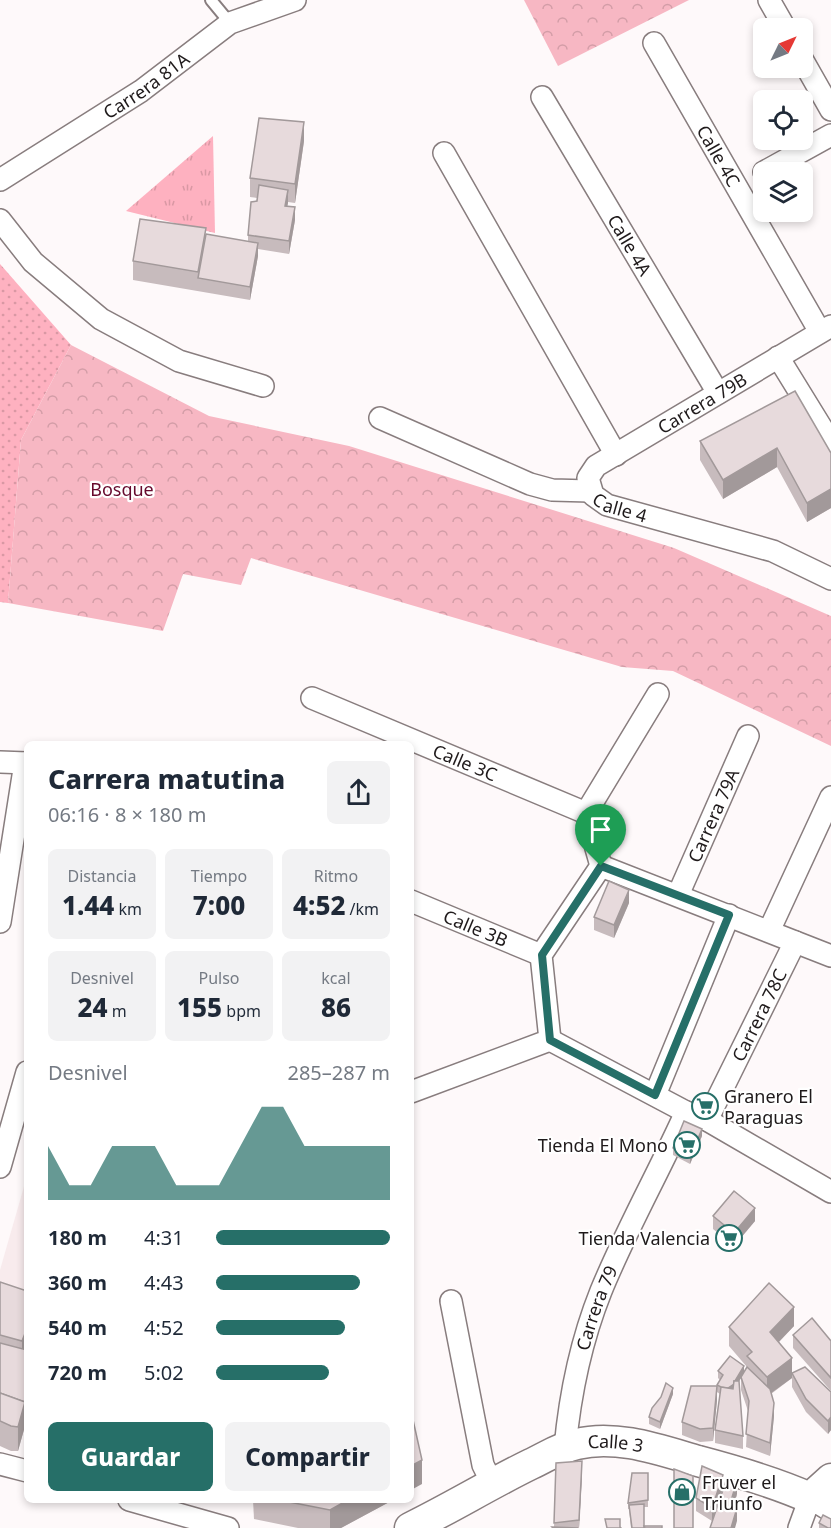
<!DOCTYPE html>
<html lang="es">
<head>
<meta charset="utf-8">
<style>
	:root { --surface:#fff; --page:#f2f2f3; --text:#1f2937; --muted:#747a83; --accent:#266f68 }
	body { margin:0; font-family:"Noto Sans",sans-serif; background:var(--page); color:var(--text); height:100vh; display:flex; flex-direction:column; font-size:22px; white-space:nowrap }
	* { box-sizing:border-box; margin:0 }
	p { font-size:20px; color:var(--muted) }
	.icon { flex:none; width:33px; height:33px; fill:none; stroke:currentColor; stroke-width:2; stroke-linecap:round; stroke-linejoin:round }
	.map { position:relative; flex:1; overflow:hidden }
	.drawer { position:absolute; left:24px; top:741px; width:390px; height:762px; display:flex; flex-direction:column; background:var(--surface); border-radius:9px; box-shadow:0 3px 9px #0003 }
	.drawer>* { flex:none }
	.needle { width:39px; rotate:47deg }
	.fabs { position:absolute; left:753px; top:18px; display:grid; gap:12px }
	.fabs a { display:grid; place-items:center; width:60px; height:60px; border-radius:9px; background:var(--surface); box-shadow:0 3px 9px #0003; font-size:30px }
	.pin { position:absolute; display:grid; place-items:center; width:51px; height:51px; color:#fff; margin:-62px -26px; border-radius:50% 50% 50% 0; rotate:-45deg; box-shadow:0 0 6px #0007 }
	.pin .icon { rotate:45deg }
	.round { display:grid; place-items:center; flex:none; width:63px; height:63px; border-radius:9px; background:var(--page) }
	.summary { display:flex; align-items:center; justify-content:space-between; height:102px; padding:0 24px }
	h1 { font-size:27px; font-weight:800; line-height:45px }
	.stats { display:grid; grid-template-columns:repeat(3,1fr); gap:9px; height:102px; padding:6px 24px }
	.stats div { display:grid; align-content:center; border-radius:9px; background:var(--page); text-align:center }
	.stats b { font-size:26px; font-weight:800 }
	.stats small { font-size:16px; font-weight:400 }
	.stats p { font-size:16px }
	.chart { height:168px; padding:12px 24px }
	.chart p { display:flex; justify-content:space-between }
	.chart svg { width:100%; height:108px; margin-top:6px; fill:var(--accent); opacity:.7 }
	.cta { display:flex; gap:12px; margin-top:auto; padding:12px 24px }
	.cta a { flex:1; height:69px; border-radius:9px; background:var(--accent); color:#fff; font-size:24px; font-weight:800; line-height:69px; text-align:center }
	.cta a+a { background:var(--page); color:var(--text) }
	ul { padding:0 24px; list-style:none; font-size:20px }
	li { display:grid; grid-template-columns:96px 72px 1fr; align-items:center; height:45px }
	li i { height:15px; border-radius:8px; background:var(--accent) }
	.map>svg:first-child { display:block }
	.built { fill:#f8ebed }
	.grass { fill:url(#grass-dots) }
	.forest { fill:url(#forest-crowns) }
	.park { fill:url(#park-tufts) }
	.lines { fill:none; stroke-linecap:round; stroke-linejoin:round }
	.lane-casing { stroke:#887d7e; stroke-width:14 }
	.street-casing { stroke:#887d7e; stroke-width:24 }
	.secondary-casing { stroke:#887d7e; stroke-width:33 }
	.lane { stroke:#fff; stroke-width:10 }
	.street { stroke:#fff; stroke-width:21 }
	.secondary { stroke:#fff; stroke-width:30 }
	.wall { fill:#c7bbbd }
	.shaded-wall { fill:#a2999a }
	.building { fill:#e7dadc; stroke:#a2999a; stroke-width:1.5 }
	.route-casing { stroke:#fff; stroke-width:12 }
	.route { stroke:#266f68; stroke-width:8 }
	.labels { text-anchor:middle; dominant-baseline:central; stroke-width:4.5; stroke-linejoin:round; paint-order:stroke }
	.street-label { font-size:18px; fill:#1f1a1b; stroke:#fff }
	.park-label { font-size:18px; fill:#66092d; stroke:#fff }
	.poi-label { font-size:18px; fill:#1f1a1b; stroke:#fff; text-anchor:start }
</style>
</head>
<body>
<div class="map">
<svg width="831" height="1528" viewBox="0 0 831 1528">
	<defs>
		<pattern id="grass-dots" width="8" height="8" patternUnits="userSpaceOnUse" patternTransform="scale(1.5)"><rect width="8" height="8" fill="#feb1c0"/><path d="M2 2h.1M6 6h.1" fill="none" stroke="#d998a4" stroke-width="1.8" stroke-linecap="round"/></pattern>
		<pattern id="forest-crowns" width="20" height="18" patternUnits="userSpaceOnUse" patternTransform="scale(1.5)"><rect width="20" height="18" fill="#f7b7c3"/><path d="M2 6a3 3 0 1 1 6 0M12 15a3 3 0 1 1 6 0" fill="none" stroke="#d39da7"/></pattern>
		<pattern id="park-tufts" width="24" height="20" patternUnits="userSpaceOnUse" patternTransform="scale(1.5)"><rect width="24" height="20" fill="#feb1c0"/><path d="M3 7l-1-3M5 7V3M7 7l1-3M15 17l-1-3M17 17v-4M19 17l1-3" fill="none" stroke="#d998a4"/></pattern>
	</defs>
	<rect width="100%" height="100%" fill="#fef9fa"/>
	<!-- built -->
	<path class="built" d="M27,1176V1310L0,1301V1270Z"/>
	<!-- grass -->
	<path class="grass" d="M0,264L71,345L21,440L8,603L0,602Z"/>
	<!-- forest -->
	<g class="forest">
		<path d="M524,0H689L558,66Z"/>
		<path d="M71,345L209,416L349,446L674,548L831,616V746L673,671L622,667L251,558L241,585L183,574L163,631L8,603L21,440Z"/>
	</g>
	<!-- park -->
	<path class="park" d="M213,136L215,233L126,211Z"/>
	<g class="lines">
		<defs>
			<path id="lane" d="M211,0L230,23"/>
			<g id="street">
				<path d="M769,0L785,28"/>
				<path id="s1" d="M654,43L820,332"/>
				<path d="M802,59L831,110"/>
				<path id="s2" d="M542,97L718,393"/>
				<path d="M444,153L616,455"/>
				<path d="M764,172L831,135"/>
				<path id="s3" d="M0,180L141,91L230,23L295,0"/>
				<path d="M0,220L33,262L101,319L179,361L263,386"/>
				<path id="s4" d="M831,326L596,466L588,478L593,495L607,505L773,551L831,579"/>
				<path d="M778,357L831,443"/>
				<path d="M380,418L530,484L552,490L590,491"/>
				<path id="s5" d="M312,698L586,813"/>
				<path d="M0,762L27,763"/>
				<path d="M601,866L831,956"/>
				<path id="s6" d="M678,895L748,736"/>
				<path id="s7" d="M411,901L541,955"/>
				<path d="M0,922L25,763"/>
				<path d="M769,931L831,797"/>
				<path d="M550,1040L686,1112L707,1120L831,1192"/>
				<path d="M411,1092L550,1040L541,955L601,866L586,813L658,694"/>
				<path d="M655,1095L729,915"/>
				<path id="s8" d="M707,1120L795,942"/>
				<path d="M0,1167L27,1072"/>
				<path d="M451,1301L483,1465L492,1483"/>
				<path id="s9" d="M565,1448C570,1394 581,1341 601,1291C626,1230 659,1172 686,1112"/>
				<path d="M0,1464L27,1471"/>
				<path d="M129,1500L228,1528"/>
				<path d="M799,1528L810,1498L831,1511"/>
			</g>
			<g id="secondary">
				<path id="s10" d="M410,1528C451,1508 490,1484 531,1464C546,1457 561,1447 577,1444C616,1434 660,1450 698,1461C736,1471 774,1482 810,1498L831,1479"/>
			</g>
		</defs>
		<!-- lane casing -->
		<use href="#lane" class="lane-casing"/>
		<!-- street casing -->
		<use href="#street" class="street-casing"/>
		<!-- secondary casing -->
		<use href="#secondary" class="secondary-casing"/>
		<!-- lane -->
		<use href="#lane" class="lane"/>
		<!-- street -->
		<use href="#street" class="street"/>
		<!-- secondary -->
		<use href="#secondary" class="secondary"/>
	</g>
	<!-- wall -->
	<g class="wall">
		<path d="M304,141L295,203L288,202L287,206L295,220L289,254L258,249V256L250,300L133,280V261L206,234L248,242V235L257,198L250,197V178Z"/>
		<path d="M700,441L831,453V508L807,522L777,467L723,499L700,460Z"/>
		<path d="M629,903L614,938L594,930V917Z"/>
		<path d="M702,1136L690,1164L673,1155V1148Z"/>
		<path d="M713,1216L755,1221L734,1246L713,1229Z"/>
		<path d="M0,1282L27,1291V1413L25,1426L18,1451H11L0,1446Z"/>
		<path d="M794,1326L779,1342L792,1373L831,1392V1430L828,1434L806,1412L792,1387V1378L771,1394L774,1416L770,1456L746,1447L748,1411L741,1390V1377L739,1381L743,1436V1449L715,1443V1430L720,1394L717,1392V1385L720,1380L718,1378V1371L744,1372L747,1367L729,1346V1327Z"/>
		<path d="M793,1335L831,1341V1391L793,1348Z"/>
		<path d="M673,1394L660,1429L649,1424V1417L661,1397Z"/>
		<path d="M717,1400L713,1441L700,1442L682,1435V1422Z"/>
		<path d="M556,1463L582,1475L579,1528H552L554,1527Z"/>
		<path d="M648,1473V1507H644V1528H631L629,1509H628V1503Z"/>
		<path d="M723,1488L714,1516L737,1494L734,1506L737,1521H712L696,1511V1498Z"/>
		<path d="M253,1500H393L341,1528H298L254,1519Z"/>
		<path d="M819,1523L831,1528H819Z"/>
	</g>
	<!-- shaded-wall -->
	<g class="shaded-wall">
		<path d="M304,122V141L295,203V184Z"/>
		<path d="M288,190V203L285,219V206Z"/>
		<path d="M295,207V220L289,254V241Z"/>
		<path d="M258,243V256L250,300V287Z"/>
		<path d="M777,448V467L723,499V480Z"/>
		<path d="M831,489V508L807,522V503Z"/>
		<path d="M629,890V903L614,938V925Z"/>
		<path d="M702,1129V1136L690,1164V1157Z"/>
		<path d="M755,1208V1221L734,1246V1233Z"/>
		<path d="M794,1307V1326L770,1351V1332Z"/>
		<path d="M26,1331V1350L22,1360V1341Z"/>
		<path d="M792,1358V1378L767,1396V1377Z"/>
		<path d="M744,1366V1373L734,1390H725Z"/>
		<path d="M717,1386V1400L713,1441V1428Z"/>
		<path d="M673,1388V1394L660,1429V1422Z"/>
		<path d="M27,1400V1413L25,1426L18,1451V1427L25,1402Z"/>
		<path d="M774,1403V1416L770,1456V1443Z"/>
		<path d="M831,1417V1430L828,1434V1421Z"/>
		<path d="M422,1460V1484L411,1490V1466Z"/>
		<path d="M582,1461V1475L579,1528V1520Z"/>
		<path d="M723,1475V1488L712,1521V1508Z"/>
		<path d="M737,1481V1494L730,1518V1504Z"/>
		<path d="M348,1500H393L341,1528H330V1510Z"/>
		<path d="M737,1508V1521L735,1528H731Z"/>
	</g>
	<!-- building -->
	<g class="building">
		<path d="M259,118L304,122L295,184L250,178Z"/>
		<path d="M259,185L288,190L285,206L295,207L289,241L248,235L251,202L257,201Z"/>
		<path d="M140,219L206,228L198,272L133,261Z"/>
		<path d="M206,234L258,243L250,287L198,278Z"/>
		<path d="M795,391L831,453V489L807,503L777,448L723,480L700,441Z"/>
		<path d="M609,881L629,890L614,925L594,917Z"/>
		<path d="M684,1121L702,1129L690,1157L673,1148Z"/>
		<path d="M734,1191L755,1208L734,1233L713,1216Z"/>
		<path d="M0,1282L27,1291V1331H26L22,1341L0,1335Z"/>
		<path d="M769,1283L794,1307L770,1332L792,1358L767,1377L747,1356L752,1352L729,1327Z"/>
		<path d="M812,1318L831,1341V1378L793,1335Z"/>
		<path d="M0,1343L27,1350V1400L25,1413V1402L0,1393Z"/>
		<path d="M730,1356L744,1366L735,1381H734V1384L728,1388L721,1387L717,1385L723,1375L718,1371Z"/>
		<path d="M747,1367L770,1389L774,1403L770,1443L746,1434L749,1401L741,1377Z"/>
		<path d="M805,1367L831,1392V1417L828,1421L806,1399L792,1373Z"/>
		<path d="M734,1381H739L743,1436L715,1430L721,1387L733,1389Z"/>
		<path d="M666,1383L673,1388L660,1422L649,1417L652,1408L661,1397Z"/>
		<path d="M691,1386H717L713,1428L700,1429L682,1422Z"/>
		<path d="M0,1393L25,1402L18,1427L11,1426L0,1421Z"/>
		<path d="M411,1411L422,1460L411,1466Z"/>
		<path d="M582,1461L579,1520L554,1523L556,1463Z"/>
		<path d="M702,1466L723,1475L712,1508L696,1498Z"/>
		<path d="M674,1469L693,1476V1528H674Z"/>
		<path d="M632,1473H648V1500L628,1503Z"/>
		<path d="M727,1478L737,1481L730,1504L737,1508L731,1528H710Z"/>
		<path d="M279,1500H348L330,1510Z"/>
		<path d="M644,1504V1528H632L629,1505Z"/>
		<path d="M823,1515L831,1519V1528H828L819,1523Z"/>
		<path d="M605,1519H620V1527L621,1528H607Z"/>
		<path d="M644,1526H662V1528H645Z"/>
		<path d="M552,1527L578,1528H553Z"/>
	</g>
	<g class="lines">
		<defs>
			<path id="route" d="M601,866L729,915L655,1095L550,1040L542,955Z"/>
		</defs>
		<!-- route casing -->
		<use href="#route" class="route-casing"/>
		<!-- route -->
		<use href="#route" class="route"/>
	</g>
	<!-- icons -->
	<defs>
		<symbol id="supermarket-ring" viewBox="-11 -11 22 22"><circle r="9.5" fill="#fff" stroke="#266f68" stroke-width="1.5"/><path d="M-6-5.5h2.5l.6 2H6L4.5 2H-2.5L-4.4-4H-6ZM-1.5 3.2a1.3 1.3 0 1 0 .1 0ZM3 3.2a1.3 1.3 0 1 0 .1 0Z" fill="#266f68"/></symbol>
		<symbol id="shop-ring" viewBox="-11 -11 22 22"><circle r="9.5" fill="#fff" stroke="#266f68" stroke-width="1.5"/><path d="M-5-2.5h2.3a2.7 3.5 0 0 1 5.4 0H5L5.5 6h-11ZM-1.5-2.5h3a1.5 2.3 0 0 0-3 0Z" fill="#266f68"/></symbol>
	</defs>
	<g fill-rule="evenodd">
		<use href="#supermarket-ring" x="690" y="1091" width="30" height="30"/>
		<use href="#supermarket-ring" x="672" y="1130" width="30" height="30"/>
		<use href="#supermarket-ring" x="714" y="1223" width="30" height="30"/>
		<use href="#shop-ring" x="667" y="1477" width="30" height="30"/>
	</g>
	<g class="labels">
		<!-- street labels -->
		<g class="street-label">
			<text stroke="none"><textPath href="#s3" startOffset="174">Carrera 81A</textPath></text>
			<text stroke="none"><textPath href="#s1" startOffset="130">Calle 4C</textPath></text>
			<text stroke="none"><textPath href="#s2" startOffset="172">Calle 4A</textPath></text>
			<text transform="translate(702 403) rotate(-31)">Carrera 79B</text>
			<text stroke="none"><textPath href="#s4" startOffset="336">Calle 4</textPath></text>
			<text stroke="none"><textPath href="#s5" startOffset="166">Calle 3C</textPath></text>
			<text stroke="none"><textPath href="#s6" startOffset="87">Carrera 79A</textPath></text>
			<text stroke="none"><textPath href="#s7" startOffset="70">Calle 3B</textPath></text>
			<text stroke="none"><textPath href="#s8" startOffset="117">Carrera 78C</textPath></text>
			<text stroke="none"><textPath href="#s9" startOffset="144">Carrera 79</textPath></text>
			<text stroke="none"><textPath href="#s10" startOffset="226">Calle 3</textPath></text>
		</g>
		<!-- park labels -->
		<g class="park-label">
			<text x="122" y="489">Bosque</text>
		</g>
		<!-- poi labels -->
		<g class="poi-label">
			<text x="724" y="1096">Granero El<tspan x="724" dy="21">Paraguas</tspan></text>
			<text x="668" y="1145" text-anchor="end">Tienda El Mono</text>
			<text x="710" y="1238" text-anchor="end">Tienda Valencia</text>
			<text x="702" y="1482">Fruver el<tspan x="702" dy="21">Triunfo</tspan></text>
		</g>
	</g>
</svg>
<div class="fabs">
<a><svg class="needle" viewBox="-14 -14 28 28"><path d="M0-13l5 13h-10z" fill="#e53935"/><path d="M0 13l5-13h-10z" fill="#747a83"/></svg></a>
<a><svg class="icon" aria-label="locate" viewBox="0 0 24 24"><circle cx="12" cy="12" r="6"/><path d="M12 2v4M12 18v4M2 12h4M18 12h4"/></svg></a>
<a><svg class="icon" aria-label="layers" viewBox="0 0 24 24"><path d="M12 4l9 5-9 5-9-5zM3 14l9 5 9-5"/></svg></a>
</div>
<div class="pin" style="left:601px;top:866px;background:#1e9e55"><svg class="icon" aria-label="arrive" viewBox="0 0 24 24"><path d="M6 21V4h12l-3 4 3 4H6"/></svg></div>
<section class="drawer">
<div class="summary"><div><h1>Carrera matutina</h1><p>06:16 · 8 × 180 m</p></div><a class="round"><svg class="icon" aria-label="share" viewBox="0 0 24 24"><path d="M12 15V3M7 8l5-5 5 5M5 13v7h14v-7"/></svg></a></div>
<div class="stats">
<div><p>Distancia</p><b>1.44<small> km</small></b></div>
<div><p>Tiempo</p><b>7:00</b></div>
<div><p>Ritmo</p><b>4:52<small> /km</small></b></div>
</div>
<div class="stats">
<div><p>Desnivel</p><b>24<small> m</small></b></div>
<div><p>Pulso</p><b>155<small> bpm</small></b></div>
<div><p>kcal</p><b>86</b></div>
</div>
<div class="chart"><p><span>Desnivel</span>285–287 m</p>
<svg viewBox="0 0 160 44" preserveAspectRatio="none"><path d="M0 44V22L10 38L20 38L30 22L40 22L50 22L60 38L70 38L80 38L90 22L100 6L110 6L120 22L130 22L140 22L150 22L160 22V44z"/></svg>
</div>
<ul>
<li><b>180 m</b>4:31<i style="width:100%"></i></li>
<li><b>360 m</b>4:43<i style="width:83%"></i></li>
<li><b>540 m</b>4:52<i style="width:74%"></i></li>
<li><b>720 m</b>5:02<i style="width:65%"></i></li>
</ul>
<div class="cta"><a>Guardar</a><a>Compartir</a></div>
</section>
</div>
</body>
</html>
